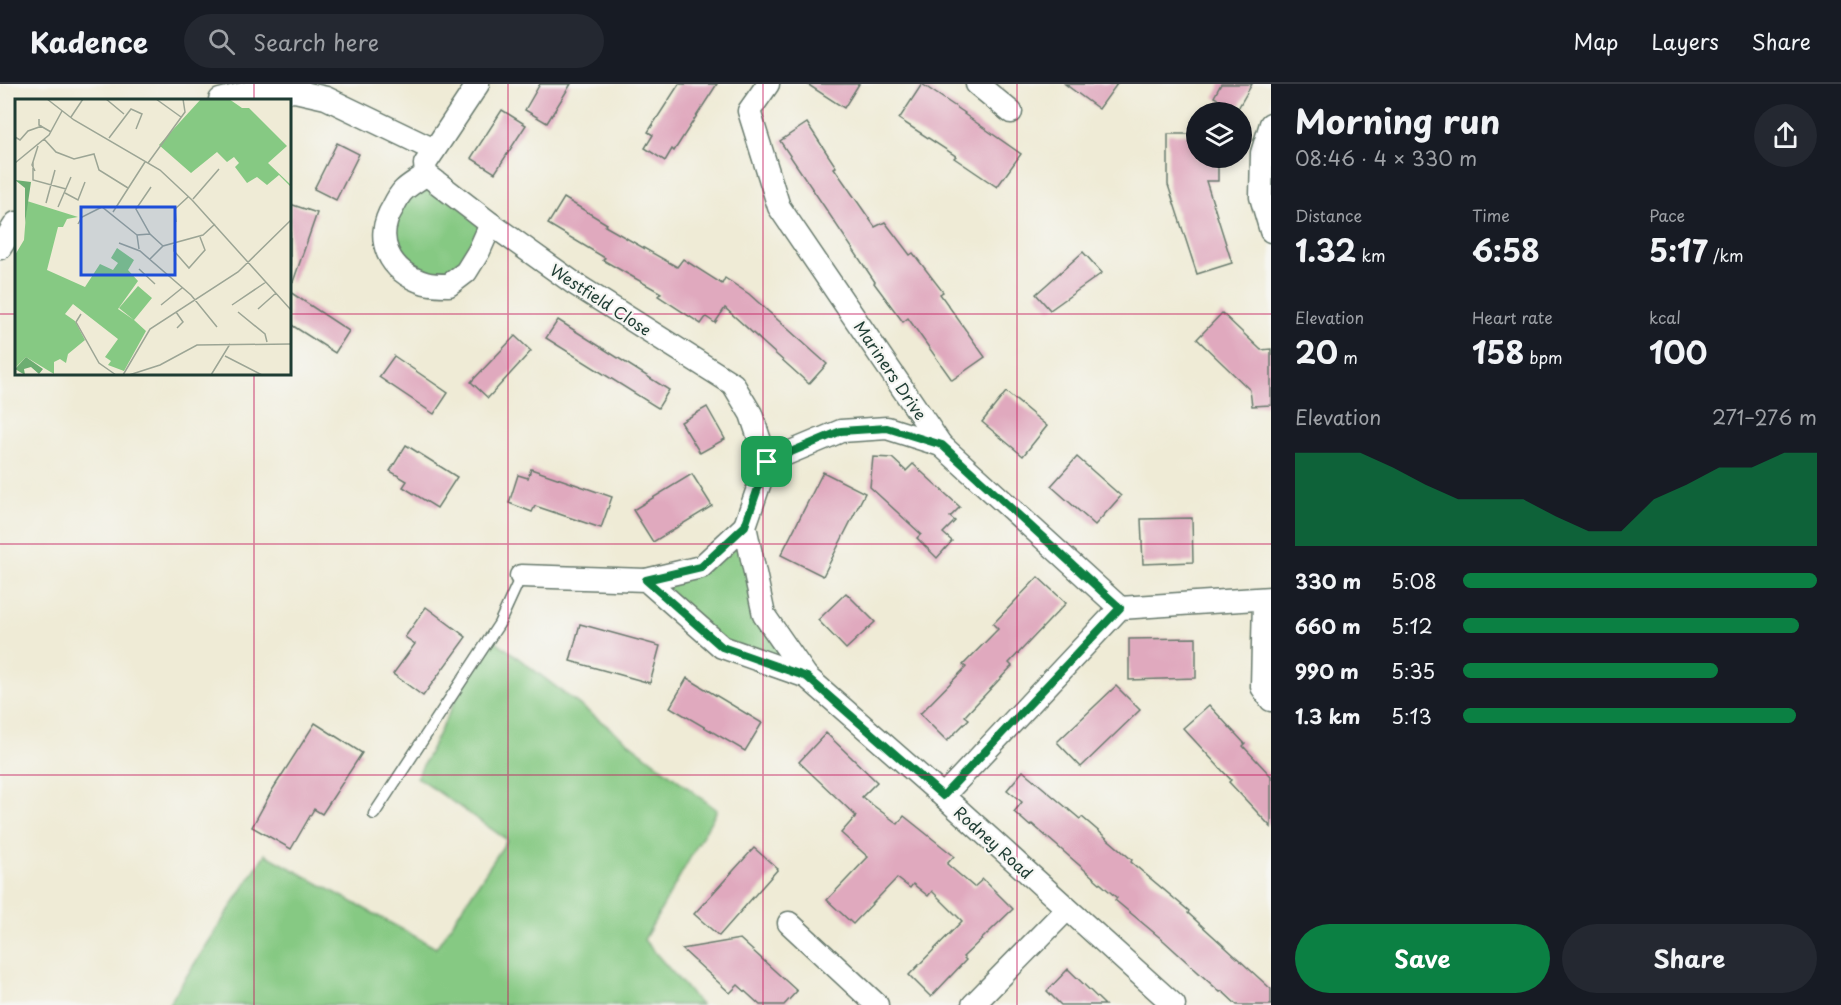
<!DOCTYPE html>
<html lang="en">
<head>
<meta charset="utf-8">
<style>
	:root { --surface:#171b24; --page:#242831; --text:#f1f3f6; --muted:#9ea1a6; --line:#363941; --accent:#0b8043 }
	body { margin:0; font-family:"Playpen Sans",sans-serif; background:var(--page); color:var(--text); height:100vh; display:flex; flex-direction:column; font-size:22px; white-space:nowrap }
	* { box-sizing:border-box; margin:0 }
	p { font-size:20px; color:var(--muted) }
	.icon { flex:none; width:33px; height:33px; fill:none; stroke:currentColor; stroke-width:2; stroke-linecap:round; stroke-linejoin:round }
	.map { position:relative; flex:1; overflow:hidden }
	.sheet { display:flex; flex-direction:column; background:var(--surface); width:570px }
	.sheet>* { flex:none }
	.buttons { position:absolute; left:1186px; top:18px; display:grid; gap:12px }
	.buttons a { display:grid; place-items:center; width:66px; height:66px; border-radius:50%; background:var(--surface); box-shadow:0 3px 9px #0003; font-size:30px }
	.pin { position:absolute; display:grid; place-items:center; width:51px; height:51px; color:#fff; margin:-26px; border-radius:12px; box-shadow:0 3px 9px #0006 }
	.round { display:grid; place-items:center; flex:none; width:63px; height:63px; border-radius:32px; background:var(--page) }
	.head { display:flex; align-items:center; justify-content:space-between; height:102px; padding:0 24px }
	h1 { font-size:33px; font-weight:700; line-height:45px }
	.stats { display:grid; grid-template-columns:repeat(3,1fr); gap:9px; height:102px; padding:6px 24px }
	.stats div { display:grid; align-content:center }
	.stats b { font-size:30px; font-weight:700 }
	.stats small { font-size:16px; font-weight:400 }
	.stats p { font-size:16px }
	.chart { height:168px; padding:12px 24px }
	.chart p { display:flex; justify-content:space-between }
	.chart svg { width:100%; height:108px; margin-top:6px; fill:var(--accent); opacity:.7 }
	.primary-button { display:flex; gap:12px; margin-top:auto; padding:12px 24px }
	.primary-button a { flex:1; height:69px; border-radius:36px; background:var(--accent); color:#fff; font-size:24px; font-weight:700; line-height:69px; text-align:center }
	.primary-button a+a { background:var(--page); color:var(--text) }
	ul { padding:0 24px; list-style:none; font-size:20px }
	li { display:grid; grid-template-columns:96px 72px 1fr; align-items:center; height:45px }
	li i { height:15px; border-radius:8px; background:var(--accent) }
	header { display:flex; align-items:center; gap:36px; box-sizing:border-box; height:84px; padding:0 30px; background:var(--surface); border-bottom:2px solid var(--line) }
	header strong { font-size:28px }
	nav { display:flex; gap:33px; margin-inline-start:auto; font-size:21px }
	.search { width:420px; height:54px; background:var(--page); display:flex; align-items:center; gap:15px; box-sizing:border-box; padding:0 21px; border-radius:33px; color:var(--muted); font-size:22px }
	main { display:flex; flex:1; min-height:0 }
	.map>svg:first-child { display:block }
	.green { fill:#86c983; stroke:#52835c; stroke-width:1.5 }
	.building { fill:#e0a9be }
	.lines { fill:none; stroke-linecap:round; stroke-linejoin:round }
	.service-casing { stroke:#687a6d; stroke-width:13 }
	.minor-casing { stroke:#687a6d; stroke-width:25 }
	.service { stroke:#fff; stroke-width:10 }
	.minor { stroke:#fff; stroke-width:22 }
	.route-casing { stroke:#fff; stroke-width:12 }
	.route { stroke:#0b8043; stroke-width:8 }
	.grid { fill:none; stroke:#c2185b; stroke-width:1.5; stroke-opacity:0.55 }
	.labels { text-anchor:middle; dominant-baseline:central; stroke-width:4.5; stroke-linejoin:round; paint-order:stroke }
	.street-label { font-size:16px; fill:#1f3d34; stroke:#f6f6f2 }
	.inset-road { fill:none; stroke:#9ca595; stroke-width:1.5 }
	.view { fill:#1d4ed8; fill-opacity:0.15; stroke:#1d4ed8; stroke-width:3 }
	.inset-edge { fill:none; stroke:#1f3d34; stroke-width:3 }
</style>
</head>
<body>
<header>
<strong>Kadence</strong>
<div class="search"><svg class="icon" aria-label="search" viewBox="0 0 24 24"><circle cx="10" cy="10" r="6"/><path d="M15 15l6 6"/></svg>Search here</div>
<nav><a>Map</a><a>Layers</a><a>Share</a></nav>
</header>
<main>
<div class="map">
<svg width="1271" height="921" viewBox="0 0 1271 921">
	<rect width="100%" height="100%" fill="#f6f6f2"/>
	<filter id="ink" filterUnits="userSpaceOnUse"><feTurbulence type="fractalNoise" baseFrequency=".0167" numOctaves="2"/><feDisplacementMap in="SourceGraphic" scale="12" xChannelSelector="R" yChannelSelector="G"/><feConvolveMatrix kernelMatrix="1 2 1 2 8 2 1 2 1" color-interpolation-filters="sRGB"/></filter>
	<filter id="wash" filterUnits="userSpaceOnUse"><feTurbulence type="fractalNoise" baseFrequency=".008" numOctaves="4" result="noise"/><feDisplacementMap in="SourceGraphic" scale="24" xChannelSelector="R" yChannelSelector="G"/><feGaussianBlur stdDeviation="1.35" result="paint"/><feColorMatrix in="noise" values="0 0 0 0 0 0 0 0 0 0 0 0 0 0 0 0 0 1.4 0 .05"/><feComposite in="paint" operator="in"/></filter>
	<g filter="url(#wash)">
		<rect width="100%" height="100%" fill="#efebd6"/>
		<!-- green -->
		<g class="green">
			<path d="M426,90L491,140L449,201L407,190L384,145Z"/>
			<path d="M745,442L764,531L807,593L722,562L646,496L701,483Z"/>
			<path d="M488,551L717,726L644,856L701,921H168L265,770L436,864L507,756L417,693Z"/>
		</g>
		<g id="blocks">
			<!-- building -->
			<g class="building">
				<path d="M540,0H571L547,39L525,26Z"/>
				<path d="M679,0H717L674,67L672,65L665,77L645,64L653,51L648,48Z"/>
				<path d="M807,0H859L844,24Z"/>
				<path d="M922,0L965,29L964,30L1021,70L997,103L954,74L956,72L899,35Z"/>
				<path d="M1065,0H1117L1099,25Z"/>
				<path d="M1221,0H1252L1237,26L1214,13Z"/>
				<path d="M502,26L526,41L495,89L471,74Z"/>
				<path d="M807,39L836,83L834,84L875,143L885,138L910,171L913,169L943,208L940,210L985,273L952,296L908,234L903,238L874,199L875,198L780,57Z"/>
				<path d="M1168,50H1197V74H1218V97H1206L1232,179L1197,190L1168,101Z"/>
				<path d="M337,59L359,70L336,116L314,105Z"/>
				<path d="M564,114L607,140L605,142L677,183L683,175L722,200L725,194L749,210L827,280L809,300L725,224L715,239L706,233L701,240L658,212L661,209L603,176L605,174L548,140Z"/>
				<path d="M290,120L317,129L293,198H290Z"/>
				<path d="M1083,168L1102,189L1050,226L1036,210Z"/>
				<path d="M290,208L349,247L335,269L290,240Z"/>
				<path d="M1222,229L1261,266L1271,265V321L1252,322L1250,306L1197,255Z"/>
				<path d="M558,236L669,306L658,324L546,254Z"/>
				<path d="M515,252L531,267L488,314L471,298Z"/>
				<path d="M394,272L448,309L434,330L379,293Z"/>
				<path d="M1006,308L1047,342L1023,372L982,338Z"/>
				<path d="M707,323L725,355L700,369L681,338Z"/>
				<path d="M406,361L457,393L437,424L403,403L407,397L390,387Z"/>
				<path d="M873,373L892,374L906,387L913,380L960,423L950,433L955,437L943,449L952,457L937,474L917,454L921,450L870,403Z"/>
				<path d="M1077,373L1121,412L1095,441L1051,402Z"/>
				<path d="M531,385L612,413L601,444L535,422L532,428L509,419L518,391L528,394Z"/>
				<path d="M823,388L865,409L823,492L781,471Z"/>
				<path d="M692,390L712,422L653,458L633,426Z"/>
				<path d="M1192,434L1193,478L1143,480L1141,435Z"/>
				<path d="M1038,493L1066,519L1009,579L1012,582L965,632L969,635L947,657L920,630L966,583L963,581L998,545L993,540Z"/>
				<path d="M846,509L875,538L846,565L818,536Z"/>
				<path d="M426,523L466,553L423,612L393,590L415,560L405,553Z"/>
				<path d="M580,540L660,562L650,599L570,577Z"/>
				<path d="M1196,554V594L1129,596V555Z"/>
				<path d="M687,594L762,639L745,667L670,623Z"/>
				<path d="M1116,602L1140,626L1081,683L1057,658Z"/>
				<path d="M1209,621L1245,660L1243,662L1271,692V743L1229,698L1231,696L1183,644Z"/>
				<path d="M315,639L362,669L322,730L314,725L291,765L252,743L273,705Z"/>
				<path d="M826,649L877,698L862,713L898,740L904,732L954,772L947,780L974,803L983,795L1013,825L963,873L966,876L931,913L909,891L962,837L932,807L928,812L913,800L910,804L897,794L853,840L827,816L868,773L841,749L856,732L799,678Z"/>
				<path d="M1023,687L1080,735L1082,733L1132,776L1131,778L1189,827L1188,829L1271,905V921H1237L1222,907L1220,908L1164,857L1115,816L1117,814L1032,740L1030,742L1014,728L1022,718L1007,706Z"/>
				<path d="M754,764L778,785L719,852L694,830Z"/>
				<path d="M740,855L797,907L784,921H760L738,901L730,909L682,865Z"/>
				<path d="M1068,885L1105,921H1061L1047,907Z"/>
			</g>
		</g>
	</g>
	<g filter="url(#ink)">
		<use href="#blocks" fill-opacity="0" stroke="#687a6d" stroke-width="1.5"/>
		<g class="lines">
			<defs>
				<path id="service" d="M374,730L499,540L521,492"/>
				<g id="minor">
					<path d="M478,0L425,80L426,90L491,140L575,200L733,300L751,330L767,378"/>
					<path d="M768,0L749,27L779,123L941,361L1120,524"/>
					<path d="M977,0L1011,28"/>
					<path d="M220,16L251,8L295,7L326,14L434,66"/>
					<path d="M1271,40L1262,69L1261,113L1271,147"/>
					<path d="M426,90C419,96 410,100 403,107C399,111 396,117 393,123C373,155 389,188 425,199C432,201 441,201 449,201L466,188L479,167L491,140"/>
					<path d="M0,164L16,139"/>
					<path d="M521,492L646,496L722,563L807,593L943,712L1174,921"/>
					<path d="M646,496L701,483L745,442"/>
					<path d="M1264,515L1262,603L1271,616"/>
					<path d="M807,593L764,531L745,442L767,378L841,347L887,344L941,361"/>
					<path d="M943,712L1120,524L1271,514"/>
					<path d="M789,839L877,921"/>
					<path d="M973,921L1067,825"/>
				</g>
			</defs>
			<!-- service casing -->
			<use href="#service" class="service-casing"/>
			<!-- minor casing -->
			<use href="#minor" class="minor-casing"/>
			<!-- service -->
			<use href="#service" class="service"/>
			<!-- minor -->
			<use href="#minor" class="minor"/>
		</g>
	</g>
	<g class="lines" filter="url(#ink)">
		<defs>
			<path id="route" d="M887,344L942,361L1120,524L943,712L807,593L722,563L646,496L701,483L745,442L767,378L841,347Z"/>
		</defs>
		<!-- route casing -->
		<use href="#route" class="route-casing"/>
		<!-- route -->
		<use href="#route" class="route"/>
	</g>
	<!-- grid -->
	<path class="grid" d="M254,0V16M508,0V921M763,0V921M1017,0V921M0,230H16M290,230H1271M254,290V921M0,460H1271M0,691H1271"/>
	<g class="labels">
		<!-- street labels -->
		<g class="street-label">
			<text transform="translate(601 215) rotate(33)">Westfield Close</text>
			<text transform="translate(891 286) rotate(56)">Mariners Drive</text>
			<text transform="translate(994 758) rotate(42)">Rodney Road</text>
		</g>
	</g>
	<!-- overview -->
	<g transform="translate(15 15)">
		<rect width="276" height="276" fill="#efebd6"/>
		<path d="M186,0H214L227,9H234L272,47L253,64L276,86V88L264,76L252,86L242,78L232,84L220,68L224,64L219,58L212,63L202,53L176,74L144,46ZM12,102L63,118L52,120L48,128H43L32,171L70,188L85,165L98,171L103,164L96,159L102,149L119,161L113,171L123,182L103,210L119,221L104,209L123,187L137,199L119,221L131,232L109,272L93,266L96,262L90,258L103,240L58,205L50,215L60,222L70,241L53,255L51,264L45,260L39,263V275L11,258L0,269V156L9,141Z" fill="#86c983"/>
		<path d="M0,81L16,83L10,124V89ZM11,258L28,270L24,275L16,268L9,270L10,276L0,270Z" fill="#6cad71"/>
		<path class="inset-road" d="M32,0L59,21L145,71L177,101L276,211M91,0L109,15M141,0L166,18M56,18L68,0M24,20V26L36,33M0,38L5,41L13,32L27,27M94,39L116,10L127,15L121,30M29,40L41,53L59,60L79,55L84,71L113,89M18,63V81L51,90M0,64L34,36L47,12M133,64L170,13L168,0M20,72L17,66L23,47M136,88L121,110L135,135L148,147M50,94L63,101L70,83M178,100L204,70M31,104L40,71M43,108L56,78M98,113L130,63M161,123L160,110L173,98M63,125L67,118L87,108L122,136M104,144L125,152L176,196L202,228M159,146V152L174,169L190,151L185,138M124,150L122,136L135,135M135,160L148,147L188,136L200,125M124,170L140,185M146,206L167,189M217,206L251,183M243,210L261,194M161,213L168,223L162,229M223,213L250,235L252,243M66,215L61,223L84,264L101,276M210,257L247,276M108,276L135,230L223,173L276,121M114,276L145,266L182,246L276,245M196,276L215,245"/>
		<path class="view" d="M66,108H160V176H66Z"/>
		<rect width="276" height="276" class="inset-edge"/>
	</g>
</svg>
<div class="buttons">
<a><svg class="icon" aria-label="layers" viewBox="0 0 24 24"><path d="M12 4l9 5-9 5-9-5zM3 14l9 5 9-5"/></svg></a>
</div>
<div class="pin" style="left:767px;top:378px;background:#1e9e55"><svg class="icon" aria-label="arrive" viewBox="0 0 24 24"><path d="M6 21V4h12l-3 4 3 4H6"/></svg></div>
</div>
<section class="sheet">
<div class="head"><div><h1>Morning run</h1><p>08:46 · 4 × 330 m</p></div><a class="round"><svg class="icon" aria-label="share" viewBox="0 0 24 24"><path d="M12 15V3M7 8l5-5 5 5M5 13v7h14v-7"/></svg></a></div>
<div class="stats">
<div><p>Distance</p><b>1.32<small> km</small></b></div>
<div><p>Time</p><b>6:58</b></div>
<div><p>Pace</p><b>5:17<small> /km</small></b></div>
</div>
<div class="stats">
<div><p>Elevation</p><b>20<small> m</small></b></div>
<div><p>Heart rate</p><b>158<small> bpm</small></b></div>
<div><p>kcal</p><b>100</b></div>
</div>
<div class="chart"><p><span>Elevation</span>271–276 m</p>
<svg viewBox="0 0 160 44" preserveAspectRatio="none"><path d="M0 44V6L10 6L20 6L30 12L40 19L50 25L60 25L70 25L80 32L90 38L100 38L110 25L120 19L130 12L140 12L150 6L160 6V44z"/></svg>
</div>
<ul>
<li><b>330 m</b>5:08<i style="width:100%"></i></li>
<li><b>660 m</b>5:12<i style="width:95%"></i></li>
<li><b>990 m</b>5:35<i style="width:72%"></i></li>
<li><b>1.3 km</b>5:13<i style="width:94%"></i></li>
</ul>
<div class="primary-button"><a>Save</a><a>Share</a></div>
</section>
</main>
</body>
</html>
